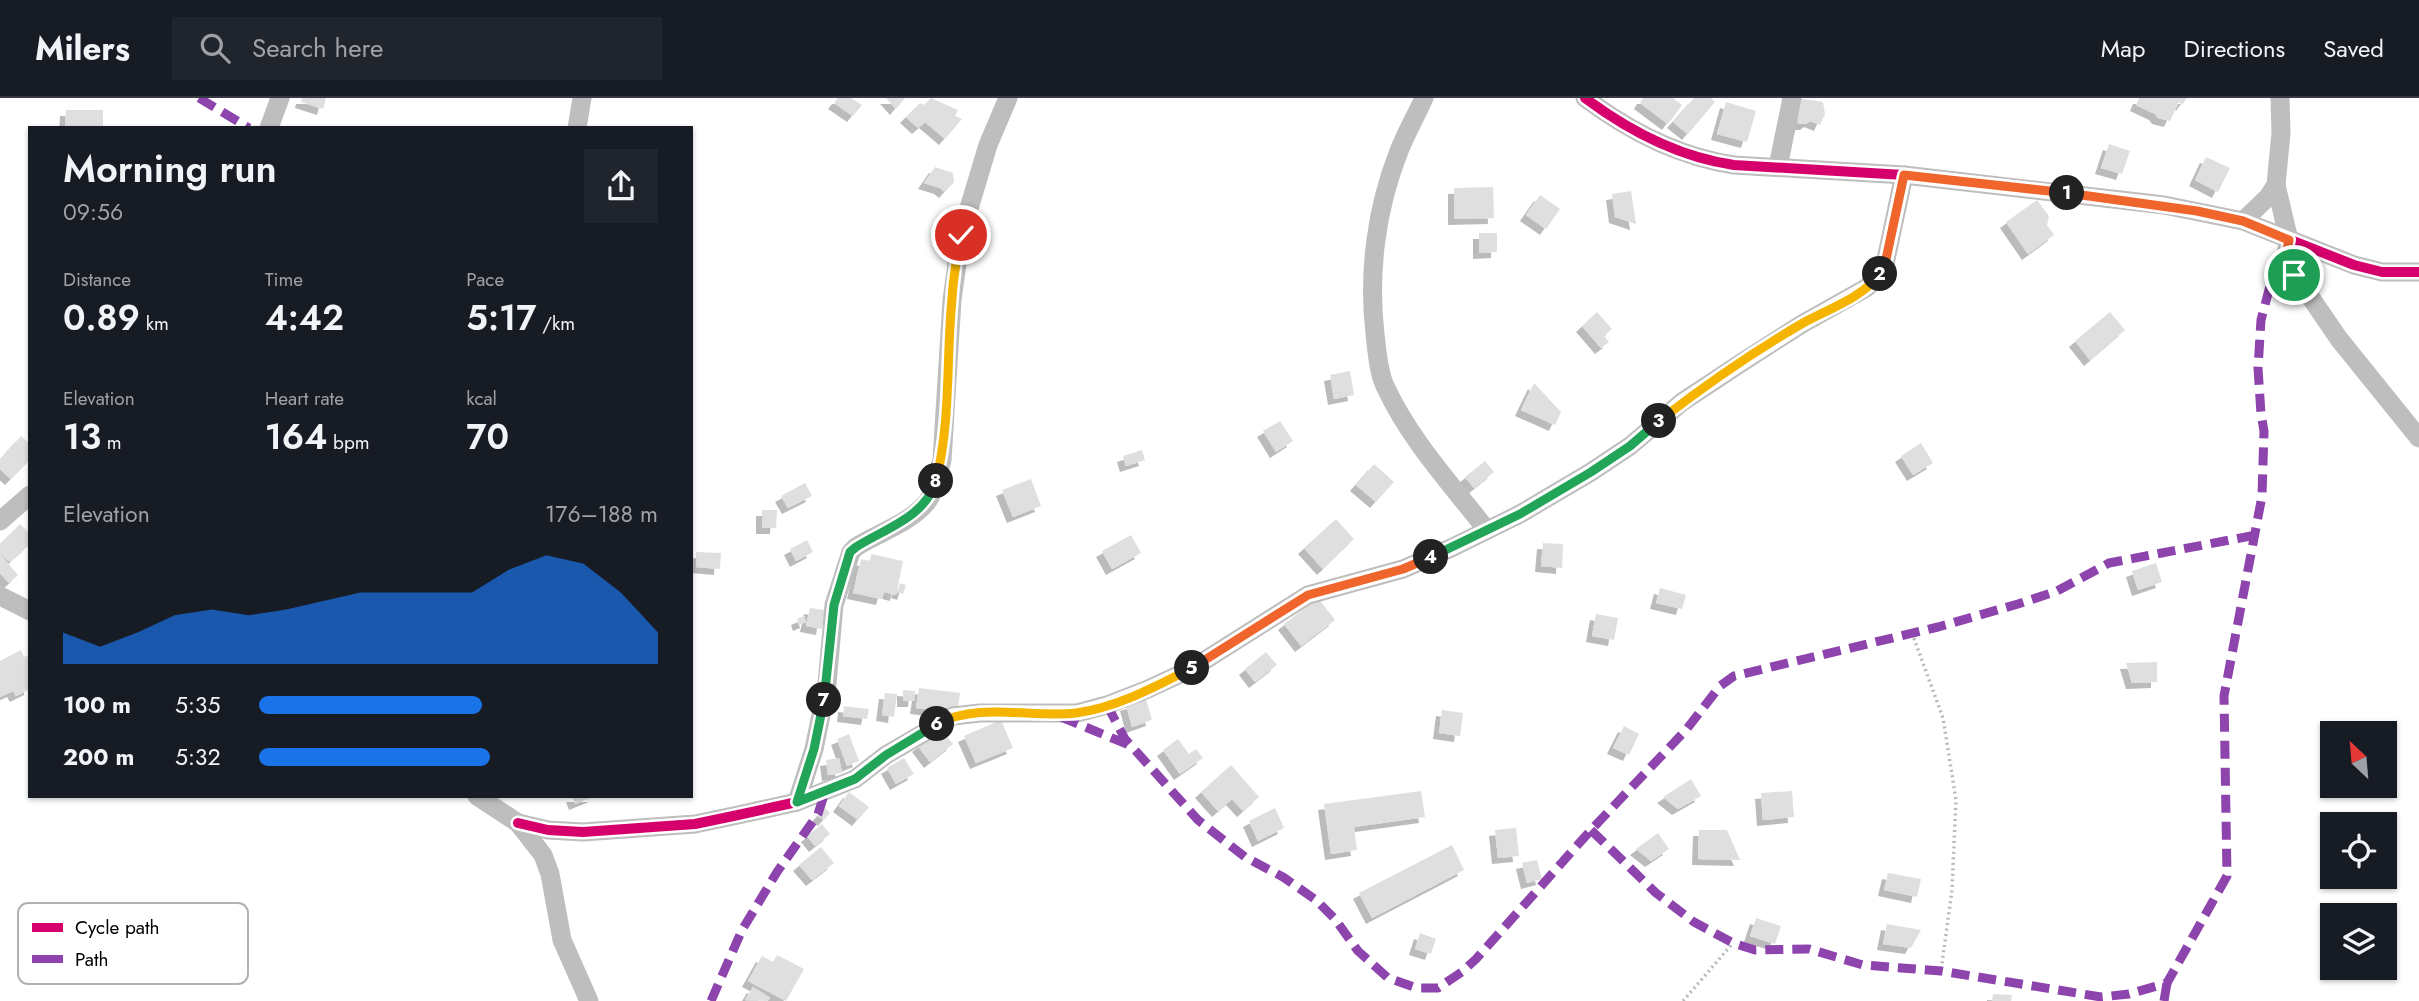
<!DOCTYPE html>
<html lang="en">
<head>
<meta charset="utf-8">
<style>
	:root { --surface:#171b24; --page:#20242c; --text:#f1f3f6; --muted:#9ea1a6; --line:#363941; --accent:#1a73e8 }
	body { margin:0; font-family:Jost,sans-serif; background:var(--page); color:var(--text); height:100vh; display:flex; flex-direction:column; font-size:26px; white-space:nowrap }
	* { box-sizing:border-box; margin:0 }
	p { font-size:23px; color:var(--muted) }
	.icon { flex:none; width:38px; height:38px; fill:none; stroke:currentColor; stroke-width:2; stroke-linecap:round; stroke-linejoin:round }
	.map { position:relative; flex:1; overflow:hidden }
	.side { position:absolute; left:28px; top:28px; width:665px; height:672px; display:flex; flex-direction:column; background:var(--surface); border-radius:0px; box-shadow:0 2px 5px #0004 }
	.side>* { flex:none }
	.needle { width:46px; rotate:334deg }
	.fabs { position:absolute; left:2320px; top:623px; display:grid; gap:14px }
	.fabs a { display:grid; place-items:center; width:77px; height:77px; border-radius:0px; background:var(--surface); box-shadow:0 2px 5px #0004; font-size:35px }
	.pin { position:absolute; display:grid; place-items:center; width:60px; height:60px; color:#fff; margin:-30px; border:4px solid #fff; border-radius:50%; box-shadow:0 2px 7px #0007 }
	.km { position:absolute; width:35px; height:35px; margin:-18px; border-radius:50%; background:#222; color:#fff; font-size:19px; line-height:35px; text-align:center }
	.round { display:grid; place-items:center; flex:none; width:74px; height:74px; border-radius:0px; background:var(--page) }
	.overview { display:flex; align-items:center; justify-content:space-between; height:119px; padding:0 35px }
	h1 { font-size:38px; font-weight:600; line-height:52px }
	.stats { display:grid; grid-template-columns:repeat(3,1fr); gap:10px; height:119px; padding:7px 35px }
	.stats div { display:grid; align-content:center }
	.stats b { font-size:35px; font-weight:600 }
	.stats small { font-size:19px; font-weight:400 }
	.stats p { font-size:19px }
	.chart { height:196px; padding:14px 35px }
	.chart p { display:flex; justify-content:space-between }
	.chart svg { width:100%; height:126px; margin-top:7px; fill:var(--accent); opacity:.7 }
	ul { padding:0 35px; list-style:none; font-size:23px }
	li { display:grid; grid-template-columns:112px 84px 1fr; align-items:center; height:52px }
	li i { height:18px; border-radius:9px; background:var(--accent) }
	header { display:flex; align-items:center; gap:42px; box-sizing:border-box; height:98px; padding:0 35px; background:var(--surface); border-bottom:2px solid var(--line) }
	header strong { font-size:33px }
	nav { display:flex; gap:38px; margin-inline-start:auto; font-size:24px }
	.search { width:490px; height:63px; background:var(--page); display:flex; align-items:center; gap:18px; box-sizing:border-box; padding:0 24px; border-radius:0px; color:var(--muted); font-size:26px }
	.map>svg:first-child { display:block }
	.building { fill:#dfdfdf; filter:url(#shadow) }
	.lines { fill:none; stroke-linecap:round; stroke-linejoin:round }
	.path { stroke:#b9b9b9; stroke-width:3.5; stroke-dasharray:2 3.5; stroke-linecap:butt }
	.minor { stroke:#bebebe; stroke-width:19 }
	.quiet { stroke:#8e44ad; stroke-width:9; stroke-dasharray:18 9; stroke-linecap:butt }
	.cycleway-casing { stroke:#fff; stroke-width:15 }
	.cycleway { stroke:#d6006c; stroke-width:10 }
	.split-1-casing { stroke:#fff; stroke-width:14 }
	.split-2-casing { stroke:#fff; stroke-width:14 }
	.split-3-casing { stroke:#fff; stroke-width:14 }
	.split-4-casing { stroke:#fff; stroke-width:14 }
	.split-5-casing { stroke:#fff; stroke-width:14 }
	.split-6-casing { stroke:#fff; stroke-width:14 }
	.split-7-casing { stroke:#fff; stroke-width:14 }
	.split-8-casing { stroke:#fff; stroke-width:14 }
	.split-9-casing { stroke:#fff; stroke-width:14 }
	.split-1 { stroke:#f0652b; stroke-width:9 }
	.split-2 { stroke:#f0652b; stroke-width:9 }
	.split-3 { stroke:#f5b400; stroke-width:9 }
	.split-4 { stroke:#22a559; stroke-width:9 }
	.split-5 { stroke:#f0652b; stroke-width:9 }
	.split-6 { stroke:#f5b400; stroke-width:9 }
	.split-7 { stroke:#22a559; stroke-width:9 }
	.split-8 { stroke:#22a559; stroke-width:9 }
	.split-9 { stroke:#f5b400; stroke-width:9 }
	.key { fill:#fff; stroke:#b2b2b2; stroke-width:2 }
	.key-label { font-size:19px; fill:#000 }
</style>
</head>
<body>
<header>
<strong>Milers</strong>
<div class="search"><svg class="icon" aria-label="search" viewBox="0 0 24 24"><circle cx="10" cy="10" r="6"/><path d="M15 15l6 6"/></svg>Search here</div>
<nav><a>Map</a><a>Directions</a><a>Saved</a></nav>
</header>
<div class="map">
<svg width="2419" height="903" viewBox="0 0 2419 903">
	<defs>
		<filter id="shadow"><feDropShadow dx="-6" dy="6" stdDeviation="0" flood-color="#0004"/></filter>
	</defs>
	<rect width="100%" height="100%" fill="#fff"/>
	<!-- building -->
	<g class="building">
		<path d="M302,0H326L323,11L301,4Z"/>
		<path d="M838,0H851L862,7L853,18L834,5Z"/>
		<path d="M886,0H905L896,11Z"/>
		<path d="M931,0L958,12L955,18L962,21L945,41L925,24L918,30L906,19L920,5L924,7Z"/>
		<path d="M1643,0H1673L1682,7L1668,26L1640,5Z"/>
		<path d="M1694,0H1711L1715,4L1688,36L1673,24Z"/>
		<path d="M1797,0L1823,4L1825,16L1820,27L1810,23L1806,26H1798Z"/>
		<path d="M2139,0H2187L2182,7L2179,4L2170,23L2158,20L2155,16L2136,7Z"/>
		<path d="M1726,4L1756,13L1747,44L1717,36Z"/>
		<path d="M66,12H103V30H65Z"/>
		<path d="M2109,46L2130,53L2122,76L2101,70Z"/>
		<path d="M2206,59L2230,70L2218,94L2195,82Z"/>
		<path d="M935,69L953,75L954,84L945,94L940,90L924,85Z"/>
		<path d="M1493,89L1494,120L1454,121V90Z"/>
		<path d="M1631,93L1636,126L1615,119L1612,96Z"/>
		<path d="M1540,97L1560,111L1546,131L1526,117Z"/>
		<path d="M2037,102L2049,118L2047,127L2054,137L2028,156L2006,124Z"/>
		<path d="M1479,135H1497V154L1479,155Z"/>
		<path d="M1597,214L1612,231L1604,238L1609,244L1601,250L1582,228Z"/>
		<path d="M2110,214L2125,232L2090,262L2075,243Z"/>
		<path d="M1350,273L1354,297L1334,301L1330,277Z"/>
		<path d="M1534,285L1561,314L1555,327L1521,312Z"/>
		<path d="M1280,323L1293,343L1276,354L1263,333Z"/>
		<path d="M21,338L30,346V362L11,381L0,371V362Z"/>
		<path d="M1921,345L1933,365L1913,377L1901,358Z"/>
		<path d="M1142,352L1145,362L1126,368L1123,358Z"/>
		<path d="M1485,363L1494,374L1474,390L1465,379Z"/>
		<path d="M1374,366L1394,384L1376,404L1356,387Z"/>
		<path d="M1031,381L1041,408L1013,419L1002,392Z"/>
		<path d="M805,385L812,398L788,410L781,398Z"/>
		<path d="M762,412H777L776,430H762Z"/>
		<path d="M1336,421L1354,441L1323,471L1304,450Z"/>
		<path d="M20,426L30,436V446L10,464L0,455V446Z"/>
		<path d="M1131,437L1141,455L1112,471L1102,453Z"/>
		<path d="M807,442L813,454L796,463L790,451Z"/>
		<path d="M1543,445L1563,446L1562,470L1541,468Z"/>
		<path d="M696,454L721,455L720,471L696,469Z"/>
		<path d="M0,456L18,477L9,485L0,475Z"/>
		<path d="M871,456L903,463L896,497L884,494L882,501L853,495L861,461L870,463Z"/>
		<path d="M2156,465L2162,484L2138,492L2132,473Z"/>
		<path d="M900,485L906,487L903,496L897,494Z"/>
		<path d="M1660,490L1686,497L1682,511L1656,505Z"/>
		<path d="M1318,500L1335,522L1301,548L1284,526Z"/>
		<path d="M810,510L825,512L822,531L806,528Z"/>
		<path d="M1596,516L1618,520L1614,542L1592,538Z"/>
		<path d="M804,518L806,524L799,527L797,521Z"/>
		<path d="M21,552L24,559L30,556V591L16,598L13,593L0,599V563Z"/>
		<path d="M1266,554L1277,567L1255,584L1245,571Z"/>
		<path d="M2157,564V584L2132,585L2126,565Z"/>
		<path d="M919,590L960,595L958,611L934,608V612L916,610Z"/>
		<path d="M903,592L915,593L914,603H903Z"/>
		<path d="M885,595L897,596L894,619L882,617Z"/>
		<path d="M1146,601L1152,622L1132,629L1126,607Z"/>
		<path d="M844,608L869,611L867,621L843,618Z"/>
		<path d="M1442,612L1463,615L1460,638L1439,635Z"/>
		<path d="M1001,622L1013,650L976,665L964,638Z"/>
		<path d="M1624,628L1639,636L1629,657L1613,650Z"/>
		<path d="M941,631L953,646L930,664L918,648Z"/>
		<path d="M849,636L859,663L847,668L837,641Z"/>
		<path d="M1178,641L1189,656L1196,651L1203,660L1180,676L1163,652Z"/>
		<path d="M839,660L842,675L828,677L826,662Z"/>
		<path d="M904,660L914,676L896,686L887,670Z"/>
		<path d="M1231,667L1259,699L1243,713L1232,701L1218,713L1201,694Z"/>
		<path d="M1691,681L1701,698L1678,711L1663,699Z"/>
		<path d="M1421,693L1425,719L1354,729L1357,752L1331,756L1324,706Z"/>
		<path d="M1792,693L1794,719L1763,722L1761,695Z"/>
		<path d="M849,694L869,709L858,722L839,708Z"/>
		<path d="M572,698H595L575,706Z"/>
		<path d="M825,710L830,715L824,722L818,718Z"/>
		<path d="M1275,710L1284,730L1258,743L1249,723Z"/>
		<path d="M822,726L830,736L815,748L807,738Z"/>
		<path d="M1516,730L1519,758L1498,760L1495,732Z"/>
		<path d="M1699,732H1727L1740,762L1698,761Z"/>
		<path d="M1658,735L1669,751L1651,763L1636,751Z"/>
		<path d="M1452,747L1464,772L1372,820L1359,795Z"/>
		<path d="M821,749L834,765L812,782L799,767Z"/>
		<path d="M1537,762L1542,781L1527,785L1522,765Z"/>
		<path d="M1888,775L1921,781L1917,799L1884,792Z"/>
		<path d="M1756,820L1781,828L1775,846L1750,838Z"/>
		<path d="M1887,826L1921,832L1911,850L1883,846Z"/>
		<path d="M1420,835L1436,841L1431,856L1415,851Z"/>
		<path d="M777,857L804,871L786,903L748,883L762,858L773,864Z"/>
		<path d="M753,889L770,900L767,903L745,902Z"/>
		<path d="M1993,896L2012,897L2011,903H1992Z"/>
	</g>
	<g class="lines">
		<!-- path -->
		<g class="path">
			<path d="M1912,535L1943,620L1956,702L1952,792L1941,873"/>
			<path d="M1683,903L1733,845"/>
		</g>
		<!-- minor -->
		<g class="minor">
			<path d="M1424,0C1416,18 1406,35 1399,53C1376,111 1368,175 1375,236C1377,252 1378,273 1385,288C1410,342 1450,385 1486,431"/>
			<path d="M1585,0C1629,33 1679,59 1734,67L1904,77L2164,107L2243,123L2354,167L2382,174H2419"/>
			<path d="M269,30L280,0"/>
			<path d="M577,30L582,0"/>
			<path d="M1778,69L1792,0"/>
			<path d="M2276,87L2289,142L2285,162L2339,241L2419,340"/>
			<path d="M2243,123L2268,99L2276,87L2281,35L2280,0"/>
			<path d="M0,423L30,397"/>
			<path d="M0,498L30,513"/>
			<path d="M477,698L518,725L543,757L550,776L562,842L589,903"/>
			<path d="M797,704L814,651L821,617L827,586L834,507L851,454L856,449C878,435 910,425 927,404C936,392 938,375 942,362L952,202L961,137L988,47L1008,0"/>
			<path d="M518,725L548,732L583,734L695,726L738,717L797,704L855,681L886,657L953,618L980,615H1077L1107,607L1148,591L1191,571L1308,497L1403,471L1451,450L1520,416L1591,374L1630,348L1682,304L1741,265L1802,226L1866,190L1878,179L1885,166L1904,77"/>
		</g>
		<!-- quiet -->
		<g class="quiet">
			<path d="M199,0L249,30"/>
			<path d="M1107,607L1125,641L1198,722L1245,759L1283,779L1316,802L1335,821L1358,853L1388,880L1417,890H1438L1462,874L1476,861L1591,732L1686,632L1720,588L1734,578L1938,529L2018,506L2057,493L2109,465L2256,437"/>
			<path d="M1061,619L1129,647"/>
			<path d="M1591,732L1656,795L1694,824L1733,845L1755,852L1809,851L1863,867L1941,873L2101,899L2129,896L2167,885L2227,778L2224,598L2262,398L2264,333L2261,316L2258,270L2261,222L2270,188L2285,162"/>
			<path d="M711,903L742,832L777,774L818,716L825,694"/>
			<path d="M2164,903L2167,885"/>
		</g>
		<defs>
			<g id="cycleway">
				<path d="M1585,0C1629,33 1679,59 1734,67L1904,77L2164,107L2243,123L2354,167L2382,174H2419"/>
				<path d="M518,725L548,732L583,734L695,726L738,717L797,704L855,681L886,657L953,618L980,615H1077L1107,607L1148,591L1191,571L1308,497L1403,471L1451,450L1520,416L1591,374L1630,348L1682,304L1741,265L1802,226L1866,190L1878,179L1885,166L1904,77"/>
			</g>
		</defs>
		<!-- cycleway casing -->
		<use href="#cycleway" class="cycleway-casing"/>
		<!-- cycleway -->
		<use href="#cycleway" class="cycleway"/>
	</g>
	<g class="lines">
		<defs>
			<path id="split-1" d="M2067,95L2197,113L2243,123L2289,142L2285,162L2294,177"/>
			<path id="split-2" d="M1880,176L1885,166L1904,77L2067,95"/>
			<path id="split-3" d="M1659,323C1704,288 1753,254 1803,225C1828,211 1862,200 1880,176"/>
			<path id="split-4" d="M1431,459L1520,416L1591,374L1630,348L1659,323"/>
			<path id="split-5" d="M1192,570L1308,497L1403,471L1431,459"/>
			<path id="split-6" d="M937,626C979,604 1031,620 1076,615C1116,610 1157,588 1192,570"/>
			<path id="split-7" d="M824,602L814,651L797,704L855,681L886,657L937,626"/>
			<path id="split-8" d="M824,602L834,507L850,454L856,449C886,430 925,419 936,383"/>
			<path id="split-9" d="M936,383C951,323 946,262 952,201C953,180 957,158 961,137"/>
		</defs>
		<!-- split-1 casing -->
		<use href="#split-1" class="split-1-casing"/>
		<!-- split-2 casing -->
		<use href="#split-2" class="split-2-casing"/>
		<!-- split-3 casing -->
		<use href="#split-3" class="split-3-casing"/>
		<!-- split-4 casing -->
		<use href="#split-4" class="split-4-casing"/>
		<!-- split-5 casing -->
		<use href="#split-5" class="split-5-casing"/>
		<!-- split-6 casing -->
		<use href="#split-6" class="split-6-casing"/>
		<!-- split-7 casing -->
		<use href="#split-7" class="split-7-casing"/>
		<!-- split-8 casing -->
		<use href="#split-8" class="split-8-casing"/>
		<!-- split-9 casing -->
		<use href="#split-9" class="split-9-casing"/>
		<!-- split-1 -->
		<use href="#split-1" class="split-1"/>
		<!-- split-2 -->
		<use href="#split-2" class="split-2"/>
		<!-- split-3 -->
		<use href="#split-3" class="split-3"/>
		<!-- split-4 -->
		<use href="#split-4" class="split-4"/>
		<!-- split-5 -->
		<use href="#split-5" class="split-5"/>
		<!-- split-6 -->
		<use href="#split-6" class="split-6"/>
		<!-- split-7 -->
		<use href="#split-7" class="split-7"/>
		<!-- split-8 -->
		<use href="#split-8" class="split-8"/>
		<!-- split-9 -->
		<use href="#split-9" class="split-9"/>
	</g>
	<!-- legend -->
	<rect x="18" y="805" width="230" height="81" rx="10" class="key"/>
	<rect x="32" y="825" width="31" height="9" fill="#d6006c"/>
	<rect x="32" y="857" width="31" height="8" fill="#8e44ad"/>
	<g class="key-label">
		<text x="75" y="836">Cycle path</text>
		<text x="75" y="868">Path</text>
	</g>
</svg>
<div class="fabs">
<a><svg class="needle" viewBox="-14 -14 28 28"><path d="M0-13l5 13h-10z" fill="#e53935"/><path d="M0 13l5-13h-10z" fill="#9ea1a6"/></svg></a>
<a><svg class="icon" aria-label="locate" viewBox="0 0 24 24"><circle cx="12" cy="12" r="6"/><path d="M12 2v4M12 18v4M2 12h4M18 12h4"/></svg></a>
<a><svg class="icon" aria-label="layers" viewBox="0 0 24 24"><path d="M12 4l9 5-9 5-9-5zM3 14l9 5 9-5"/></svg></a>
</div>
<div class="pin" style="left:2294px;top:177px;background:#1e9e55"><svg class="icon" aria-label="arrive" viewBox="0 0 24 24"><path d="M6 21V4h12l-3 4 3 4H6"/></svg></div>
<div class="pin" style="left:961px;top:137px;background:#d93025"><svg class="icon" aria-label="check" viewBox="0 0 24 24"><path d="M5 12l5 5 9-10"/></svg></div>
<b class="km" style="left:2067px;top:95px">1</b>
<b class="km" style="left:1880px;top:176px">2</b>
<b class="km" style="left:1659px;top:323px">3</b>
<b class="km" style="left:1431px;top:459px">4</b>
<b class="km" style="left:1192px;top:570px">5</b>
<b class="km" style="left:937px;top:626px">6</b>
<b class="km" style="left:824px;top:602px">7</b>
<b class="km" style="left:936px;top:383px">8</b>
<section class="side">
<div class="overview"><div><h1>Morning run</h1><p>09:56</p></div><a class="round"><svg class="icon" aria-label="share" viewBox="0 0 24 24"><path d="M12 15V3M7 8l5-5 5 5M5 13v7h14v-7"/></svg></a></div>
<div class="stats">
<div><p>Distance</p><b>0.89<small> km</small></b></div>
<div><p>Time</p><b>4:42</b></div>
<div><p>Pace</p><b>5:17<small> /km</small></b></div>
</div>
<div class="stats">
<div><p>Elevation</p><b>13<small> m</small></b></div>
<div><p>Heart rate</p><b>164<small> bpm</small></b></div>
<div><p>kcal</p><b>70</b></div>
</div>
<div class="chart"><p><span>Elevation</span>176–188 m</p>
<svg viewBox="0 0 160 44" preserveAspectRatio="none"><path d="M0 44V33L10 38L20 33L30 27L40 25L50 27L60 25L70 22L80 19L90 19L100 19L110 19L120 11L130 6L140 9L150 19L160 33V44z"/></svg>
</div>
<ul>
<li><b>100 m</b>5:35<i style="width:56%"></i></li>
<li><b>200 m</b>5:32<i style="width:58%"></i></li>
</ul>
</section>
</div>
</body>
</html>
